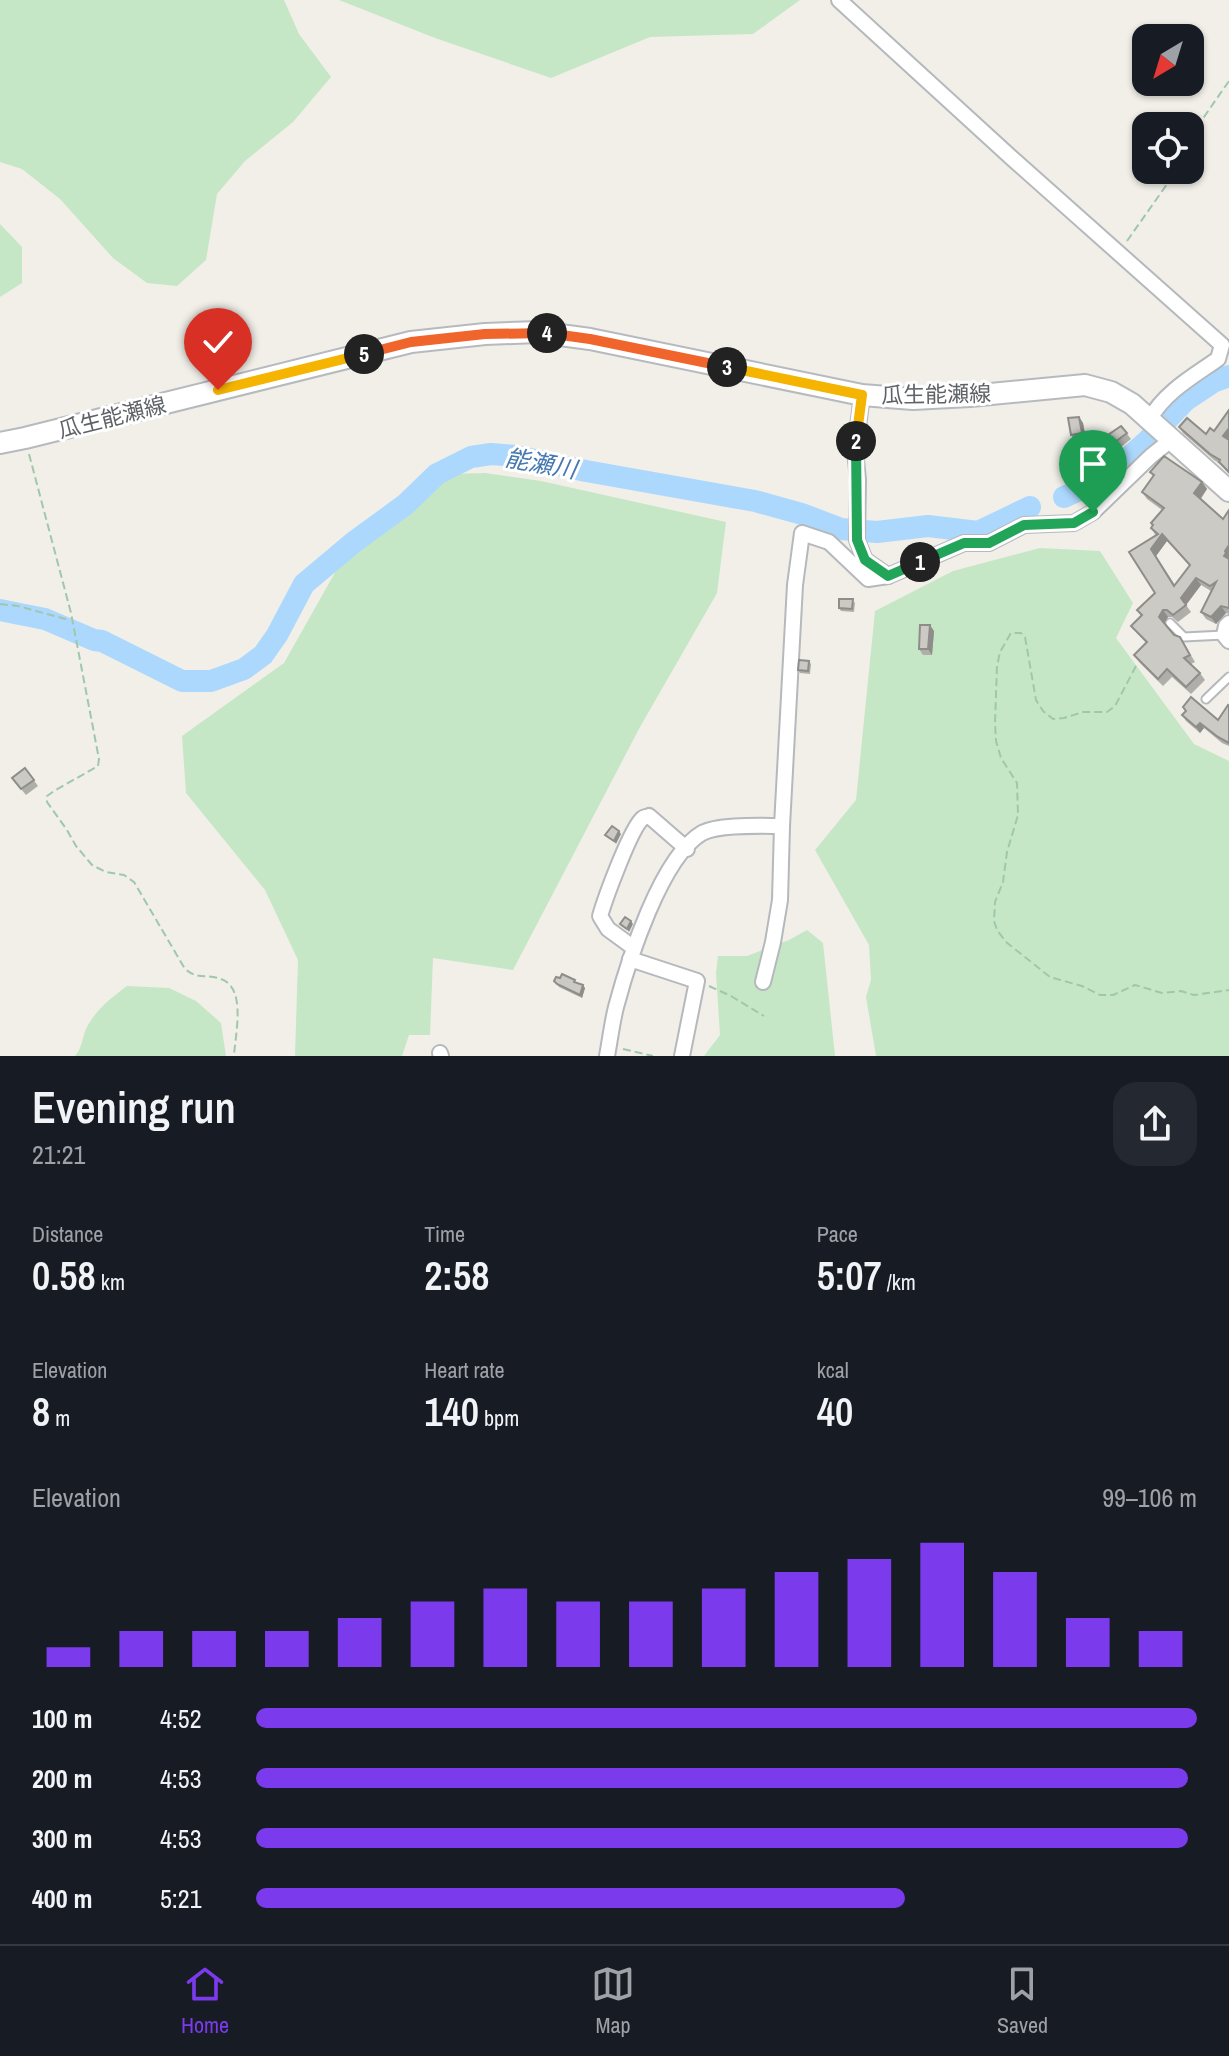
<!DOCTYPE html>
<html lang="en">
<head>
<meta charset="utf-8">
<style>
	:root { --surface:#171b24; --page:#242831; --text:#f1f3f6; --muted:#9ea1a6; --line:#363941; --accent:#7c3aed }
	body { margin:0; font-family:"Archivo Narrow","Noto Sans JP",sans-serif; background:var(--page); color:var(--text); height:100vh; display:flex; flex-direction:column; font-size:30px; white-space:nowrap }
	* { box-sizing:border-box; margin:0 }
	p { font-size:26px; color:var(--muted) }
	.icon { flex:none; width:44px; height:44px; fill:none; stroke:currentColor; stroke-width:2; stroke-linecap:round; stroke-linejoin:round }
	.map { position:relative; height:1056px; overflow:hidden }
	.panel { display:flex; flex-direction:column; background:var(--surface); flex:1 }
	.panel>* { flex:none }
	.needle { width:52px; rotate:218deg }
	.controls { position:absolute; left:1132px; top:24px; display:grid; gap:16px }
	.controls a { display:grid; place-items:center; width:72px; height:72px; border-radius:16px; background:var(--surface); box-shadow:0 2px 6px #0004; font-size:40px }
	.pin { position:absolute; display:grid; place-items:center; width:68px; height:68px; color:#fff; margin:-82px -34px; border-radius:50% 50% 50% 0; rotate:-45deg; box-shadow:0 0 8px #0007 }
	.pin .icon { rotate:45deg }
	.km { position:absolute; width:40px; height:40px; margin:-20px; border-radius:50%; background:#222; color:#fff; font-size:22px; line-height:40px; text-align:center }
	.round { display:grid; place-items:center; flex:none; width:84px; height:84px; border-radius:24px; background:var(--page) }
	.head { display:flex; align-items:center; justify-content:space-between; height:136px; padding:0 32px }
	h1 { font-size:44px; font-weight:600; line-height:60px }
	.figures { display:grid; grid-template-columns:repeat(3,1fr); gap:12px; height:136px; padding:8px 32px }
	.figures div { display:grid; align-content:center }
	.figures b { font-size:40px; font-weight:600 }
	.figures small { font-size:22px; font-weight:400 }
	.figures p { font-size:22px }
	.chart { height:224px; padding:16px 32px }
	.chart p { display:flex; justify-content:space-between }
	.chart svg { width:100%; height:144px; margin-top:8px; stroke:var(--accent); stroke-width:6 }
	ul { padding:0 32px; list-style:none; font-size:26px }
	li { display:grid; grid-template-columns:128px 96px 1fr; align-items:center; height:60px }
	li i { height:20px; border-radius:10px; background:var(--accent) }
	.dock { display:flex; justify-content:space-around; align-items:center; height:112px; border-top:2px solid var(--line); background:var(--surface); font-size:22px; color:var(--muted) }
	.dock a { display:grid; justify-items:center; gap:4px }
	.dock .current { color:var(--accent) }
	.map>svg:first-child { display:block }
	.green { fill:#c6e7c6 }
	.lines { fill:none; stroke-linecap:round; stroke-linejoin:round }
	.river { stroke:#acd8fd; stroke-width:22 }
	.lane-casing { stroke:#b5b8bc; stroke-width:11 }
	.street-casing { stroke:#b5b8bc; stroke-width:18 }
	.secondary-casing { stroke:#b6babf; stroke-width:24 }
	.path { stroke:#9fc8ab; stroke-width:2; stroke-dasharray:8 4; stroke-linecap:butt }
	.lane { stroke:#fff; stroke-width:7 }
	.street { stroke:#fff; stroke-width:14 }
	.secondary { stroke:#fff; stroke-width:20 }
	.wall { fill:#afaea9; fill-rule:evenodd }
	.shaded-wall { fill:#8f8d8a }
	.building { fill:#cccac5; stroke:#8f8d8a; stroke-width:2; fill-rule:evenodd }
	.split-1-casing { stroke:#fff; stroke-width:16 }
	.split-2-casing { stroke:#fff; stroke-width:16 }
	.split-3-casing { stroke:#fff; stroke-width:16 }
	.split-4-casing { stroke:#fff; stroke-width:16 }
	.split-5-casing { stroke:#fff; stroke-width:16 }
	.split-6-casing { stroke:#fff; stroke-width:16 }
	.split-1 { stroke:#22a559; stroke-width:10 }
	.split-2 { stroke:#22a559; stroke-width:10 }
	.split-3 { stroke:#f5b400; stroke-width:10 }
	.split-4 { stroke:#f0652b; stroke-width:10 }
	.split-5 { stroke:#f0652b; stroke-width:10 }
	.split-6 { stroke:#f5b400; stroke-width:10 }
	.labels { text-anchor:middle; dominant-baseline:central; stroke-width:6; stroke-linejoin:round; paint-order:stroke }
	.street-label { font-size:22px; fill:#5f6368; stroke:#fff }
	.water-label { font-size:24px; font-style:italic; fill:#4678b0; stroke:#fff }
</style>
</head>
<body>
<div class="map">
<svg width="1229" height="1056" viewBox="0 0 1229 1056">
	<rect width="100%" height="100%" fill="#f1efe8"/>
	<!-- green -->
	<g class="green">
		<path d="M0,0H284L299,34L331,77L293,122L245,161L217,194L206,260L177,286L147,283L113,258L60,199L22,169L0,162Z"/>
		<path d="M339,0H800L753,34L650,37L551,78L435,38Z"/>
		<path d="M0,224L22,247V283L0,297Z"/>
		<path d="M485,473L541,481L726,522L717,593L640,727L513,970L433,958L430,1035H409L402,1056H295L298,960L265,890L186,793L182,736L284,663L350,546L446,474Z"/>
		<path d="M1040,548L1100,551L1133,603L1116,638L1194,744L1229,761V1056H876L866,997L871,980L869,945L815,850L856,800L875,611L953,571Z"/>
		<path d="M807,930L823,943L835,1056H704L720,1035L716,973L718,956H747L789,940Z"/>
		<path d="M127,986L169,988L196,1001L221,1023L226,1056H75C83,1047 82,1035 88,1025C97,1009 112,997 127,986Z"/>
	</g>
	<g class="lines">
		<!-- river -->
		<g class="river">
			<path d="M1064,497L1105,478L1146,442L1186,400L1213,382L1229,376"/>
			<path d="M0,610L45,619L94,640L102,641L182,681H211L244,669L263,655L277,635L304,584L354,542L406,504L437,474L471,457L491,454L516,456L586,471L755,501L802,514L841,529L877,532L928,526L978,532L1030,507"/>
		</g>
		<defs>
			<g id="lane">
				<path d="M1170,623L1184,637L1224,635"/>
				<path d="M1206,699L1229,677"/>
			</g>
			<g id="street">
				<path d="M839,0L1014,160L1222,345L1218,359C1192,377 1165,392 1149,420"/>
				<path d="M862,395L855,450L858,480L857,540L865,560L888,576"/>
				<path d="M1229,623L1226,626L1224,635L1229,641"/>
				<path d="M634,948L608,929L600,916C605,899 631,827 643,818C644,817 647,817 649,816L687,849"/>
				<path d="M630,959L697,981L682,1056"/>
				<path d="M763,982L773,942L780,900L782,826"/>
				<path d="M440,1053L441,1056"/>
				<path d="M607,1056C610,1040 612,1023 616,1007C628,962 661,857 702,833C719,824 762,826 782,826L795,585L802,533L829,542L868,579L888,576L964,543H989L1024,525L1074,523L1093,512L1151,456L1171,440"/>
			</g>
			<path id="secondary" d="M0,443L25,438L411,342L485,334L538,332L590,339L862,395L913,399L970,396L1085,385L1111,392L1132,404L1229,491"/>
		</defs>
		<!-- lane casing -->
		<use href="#lane" class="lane-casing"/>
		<!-- street casing -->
		<use href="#street" class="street-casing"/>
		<!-- secondary casing -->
		<use href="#secondary" class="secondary-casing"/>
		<!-- path -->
		<g class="path">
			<path d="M1190,137L1229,81"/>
			<path d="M1127,241L1177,170"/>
			<path d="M29,454L71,613L99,759L98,766L54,791L47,796V802L67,830L76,846L92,865L106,872L124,875L134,882L185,969C200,981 206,973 221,979C247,988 235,1035 234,1056"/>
			<path d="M0,604L18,606L69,620"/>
			<path d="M1136,666L1115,706L1107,712H1083L1064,718L1053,719L1043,711L1036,700L1025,637L1021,633H1011L1000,652L997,666L995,723L996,741L1001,758L1017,783L1018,815L1007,852L1003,882L995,902L994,921L997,930L1006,942L1050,977L1082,986L1100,995H1113L1135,985L1162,993L1181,991L1194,995L1229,990"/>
			<path d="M709,986L731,996L764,1016"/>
			<path d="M623,1049L653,1056"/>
		</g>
		<!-- lane -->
		<use href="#lane" class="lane"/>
		<!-- street -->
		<use href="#street" class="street"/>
		<!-- secondary -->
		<use href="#secondary" class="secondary"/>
	</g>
	<!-- wall -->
	<g class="wall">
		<path d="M1229,410V474L1220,464L1214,460L1183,433L1179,427L1206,434L1214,431Z"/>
		<path d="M1079,417L1083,423L1086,439L1075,441L1071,435Z"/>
		<path d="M1121,426L1131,439L1116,451L1105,437Z"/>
		<path d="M1150,472L1202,482L1207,489L1201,499L1223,519L1229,510V614L1226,613L1216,624L1206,619L1201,612L1211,591L1201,585L1186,605L1191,612L1178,622L1172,617H1168L1164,623L1174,635L1180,637L1195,662L1191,664L1200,673L1205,680L1191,694L1172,677L1163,686L1139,662L1134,655L1146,643L1131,626L1141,616L1137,610L1155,593L1156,536L1151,528L1153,526L1151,523L1162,510L1147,499L1142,492L1153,476ZM1167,541L1190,566L1175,585L1156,556Z"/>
		<path d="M855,602L854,612L841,611L839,608Z"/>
		<path d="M934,631L932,655H923L919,649Z"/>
		<path d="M809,661L811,664L810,674L800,673L798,670Z"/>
		<path d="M1229,706V746L1222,743L1204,728L1200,733L1186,721L1182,715L1186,711L1183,707L1218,720Z"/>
		<path d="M25,768L38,786L26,795L12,778Z"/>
		<path d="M554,981L577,983L585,988L582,998L559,987Z"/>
	</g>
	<!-- shaded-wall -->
	<g class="shaded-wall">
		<path d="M1079,417L1083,423L1086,439L1082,433Z"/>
		<path d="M1229,428V439L1227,442L1223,436Z"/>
		<path d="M1202,482L1207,489L1199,500L1194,493Z"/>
		<path d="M1162,534L1167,541L1156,556L1151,549Z"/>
		<path d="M1229,545V563L1224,556L1225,551Z"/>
		<path d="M1196,578L1201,585L1186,605L1181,598Z"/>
		<path d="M1221,606L1226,613L1216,624L1211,617Z"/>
		<path d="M1163,610L1168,617L1164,624L1159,617Z"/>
		<path d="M930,625L934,631L932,655L928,649Z"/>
		<path d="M1200,723L1204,728L1200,733L1196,727Z"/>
		<path d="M619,831L621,834L616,844L614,841Z"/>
		<path d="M631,921L633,924L629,932L627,929Z"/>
		<path d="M583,985L585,988L582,998L580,995Z"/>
	</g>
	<!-- building -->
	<g class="building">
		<path d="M1229,410V428L1223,436L1229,440V472L1219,462L1220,460L1210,454L1179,427L1187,418L1206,434L1210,428L1214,431Z"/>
		<path d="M1079,417L1082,433L1071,435L1068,418Z"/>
		<path d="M1121,426L1127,433L1111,445L1105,437Z"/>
		<path d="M1164,456L1202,482L1194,493L1223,519L1229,510V545L1225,551L1226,553L1224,556L1229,559V608L1221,606L1211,617L1201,612L1216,582L1210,586L1196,578L1181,598L1186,605L1173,615L1167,610H1163L1159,617L1174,635L1180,637L1190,655L1184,658L1200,673L1186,687L1167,669L1158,679L1134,655L1147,642L1131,626L1142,615L1137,610L1155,593L1129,552L1158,534L1151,528L1153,525L1151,523L1164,508L1142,492L1154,475L1150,472ZM1162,534L1190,565L1174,586L1151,549Z"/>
		<path d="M839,599H853L852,609L839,608Z"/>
		<path d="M920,625H930L928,649H919Z"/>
		<path d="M799,660L809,661L808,671L798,670Z"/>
		<path d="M1191,697L1218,720L1228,705L1229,706V743L1218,737L1200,723L1196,727L1182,715L1186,711L1183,707Z"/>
		<path d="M25,768L34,780L21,789L12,778Z"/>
		<path d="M612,826L619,831L614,841L605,835Z"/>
		<path d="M625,917L631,921L627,929L620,924Z"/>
		<path d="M562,974L575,980L574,982L583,985L580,995L557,984L554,981L556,977L560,978Z"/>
	</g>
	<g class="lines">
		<defs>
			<path id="split-1" d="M920,562L964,543H989L1024,525L1074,523L1093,512"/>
			<path id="split-2" d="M856,441L857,540L865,560L888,576L920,562"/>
			<path id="split-3" d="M727,367L862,395L856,441"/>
			<path id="split-4" d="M547,333L590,339L727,367"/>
			<path id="split-5" d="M364,354L411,342L485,334L547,333"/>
			<path id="split-6" d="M218,390L364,354"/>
		</defs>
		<!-- split-1 casing -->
		<use href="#split-1" class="split-1-casing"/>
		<!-- split-2 casing -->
		<use href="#split-2" class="split-2-casing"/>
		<!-- split-3 casing -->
		<use href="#split-3" class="split-3-casing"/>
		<!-- split-4 casing -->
		<use href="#split-4" class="split-4-casing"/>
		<!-- split-5 casing -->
		<use href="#split-5" class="split-5-casing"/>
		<!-- split-6 casing -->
		<use href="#split-6" class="split-6-casing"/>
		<!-- split-1 -->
		<use href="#split-1" class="split-1"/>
		<!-- split-2 -->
		<use href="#split-2" class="split-2"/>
		<!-- split-3 -->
		<use href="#split-3" class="split-3"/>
		<!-- split-4 -->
		<use href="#split-4" class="split-4"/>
		<!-- split-5 -->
		<use href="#split-5" class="split-5"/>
		<!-- split-6 -->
		<use href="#split-6" class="split-6"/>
	</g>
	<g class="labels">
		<!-- street labels -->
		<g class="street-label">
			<text transform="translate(936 394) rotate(-1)">瓜生能瀬線</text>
			<text transform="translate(112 417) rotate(-14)">瓜生能瀬線</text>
		</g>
		<!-- water labels -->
		<g class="water-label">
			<text transform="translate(541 463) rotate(10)">能瀬川</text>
		</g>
	</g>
</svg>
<div class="controls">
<a><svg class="needle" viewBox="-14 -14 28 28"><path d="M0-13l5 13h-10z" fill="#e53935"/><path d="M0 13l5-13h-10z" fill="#9ea1a6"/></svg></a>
<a><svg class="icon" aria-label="locate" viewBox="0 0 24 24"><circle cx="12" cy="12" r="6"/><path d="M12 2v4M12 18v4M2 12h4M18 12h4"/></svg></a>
</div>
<div class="pin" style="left:1093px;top:512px;background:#1e9e55"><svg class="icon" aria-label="arrive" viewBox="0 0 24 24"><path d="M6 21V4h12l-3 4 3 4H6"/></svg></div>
<div class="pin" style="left:218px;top:390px;background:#d93025"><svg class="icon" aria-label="check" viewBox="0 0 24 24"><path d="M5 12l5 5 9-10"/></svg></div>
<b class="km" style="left:920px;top:562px">1</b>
<b class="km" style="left:856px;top:441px">2</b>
<b class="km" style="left:727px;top:367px">3</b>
<b class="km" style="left:547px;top:333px">4</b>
<b class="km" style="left:364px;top:354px">5</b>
</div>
<section class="panel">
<div class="head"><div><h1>Evening run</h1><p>21:21</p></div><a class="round"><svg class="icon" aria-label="share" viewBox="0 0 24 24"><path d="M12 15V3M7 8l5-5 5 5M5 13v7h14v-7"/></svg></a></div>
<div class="figures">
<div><p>Distance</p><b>0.58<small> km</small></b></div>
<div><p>Time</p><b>2:58</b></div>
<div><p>Pace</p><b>5:07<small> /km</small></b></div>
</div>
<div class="figures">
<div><p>Elevation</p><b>8<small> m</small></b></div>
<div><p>Heart rate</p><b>140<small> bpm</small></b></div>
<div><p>kcal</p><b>40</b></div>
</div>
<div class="chart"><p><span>Elevation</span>99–106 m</p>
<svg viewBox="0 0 160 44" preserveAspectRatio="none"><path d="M5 44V38M15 44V33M25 44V33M35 44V33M45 44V29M55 44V24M65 44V20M75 44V24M85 44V24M95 44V20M105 44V15M115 44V11M125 44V6M135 44V15M145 44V29M155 44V33"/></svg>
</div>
<ul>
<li><b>100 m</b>4:52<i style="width:100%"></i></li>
<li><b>200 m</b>4:53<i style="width:99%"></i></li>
<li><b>300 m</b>4:53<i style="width:99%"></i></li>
<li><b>400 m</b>5:21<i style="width:69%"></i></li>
</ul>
</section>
<nav class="dock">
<a class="current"><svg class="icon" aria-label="home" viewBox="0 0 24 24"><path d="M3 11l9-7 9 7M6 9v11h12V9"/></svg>Home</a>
<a><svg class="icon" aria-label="map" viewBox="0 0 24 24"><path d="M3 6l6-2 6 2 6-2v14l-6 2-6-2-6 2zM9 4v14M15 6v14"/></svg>Map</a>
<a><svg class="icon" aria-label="saved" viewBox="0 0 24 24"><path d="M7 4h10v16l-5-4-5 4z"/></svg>Saved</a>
</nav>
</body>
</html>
